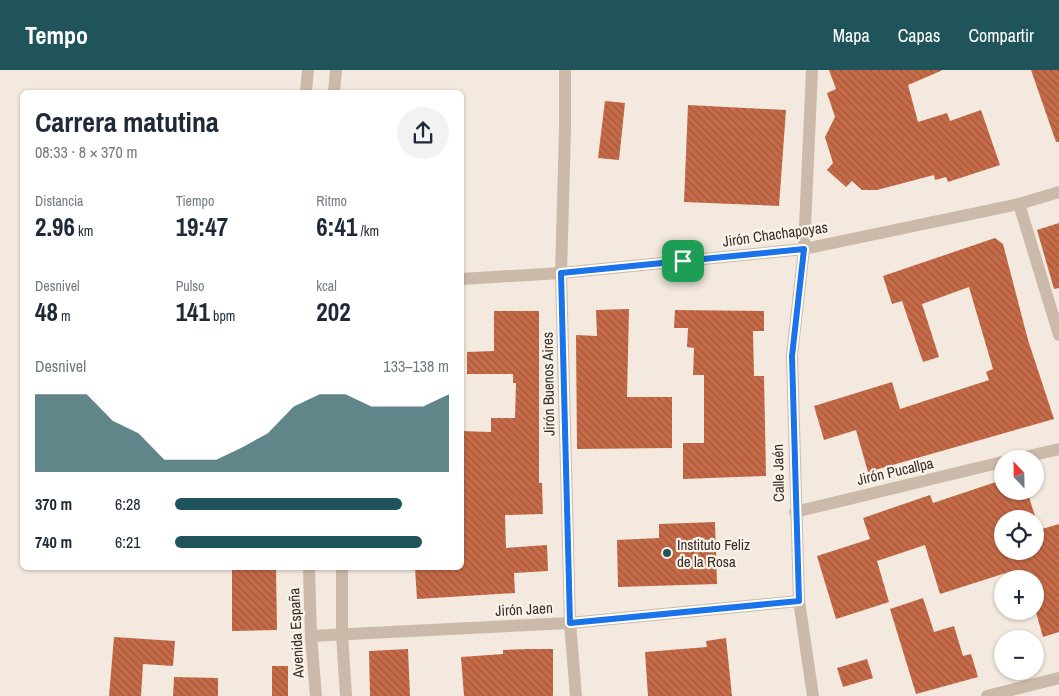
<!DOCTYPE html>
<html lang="es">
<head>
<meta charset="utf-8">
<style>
	:root { --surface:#fff; --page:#f2f2f3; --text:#1f2937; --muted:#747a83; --accent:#1e545a }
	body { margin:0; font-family:"Archivo Narrow",sans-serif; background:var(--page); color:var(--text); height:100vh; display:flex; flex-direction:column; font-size:19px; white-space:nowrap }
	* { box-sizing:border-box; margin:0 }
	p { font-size:16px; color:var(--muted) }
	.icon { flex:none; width:28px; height:28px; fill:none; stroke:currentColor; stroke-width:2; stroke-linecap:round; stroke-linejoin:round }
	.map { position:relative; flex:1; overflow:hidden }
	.details { position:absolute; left:20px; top:20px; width:444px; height:480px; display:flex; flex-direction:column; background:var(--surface); border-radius:8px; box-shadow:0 1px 4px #0004 }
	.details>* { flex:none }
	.needle { width:32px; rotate:338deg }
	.tools { position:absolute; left:994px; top:380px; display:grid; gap:10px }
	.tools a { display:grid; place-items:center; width:50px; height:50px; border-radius:50%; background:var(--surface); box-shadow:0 1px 4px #0004; font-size:25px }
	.pin { position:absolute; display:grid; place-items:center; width:42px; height:42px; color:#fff; margin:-21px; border-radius:10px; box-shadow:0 2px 8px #0006 }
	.round { display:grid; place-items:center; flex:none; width:52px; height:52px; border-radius:26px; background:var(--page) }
	.summary { display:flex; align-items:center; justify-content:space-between; height:85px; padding:0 15px }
	h1 { font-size:28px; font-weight:800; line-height:38px }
	.stats { display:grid; grid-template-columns:repeat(3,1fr); gap:8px; height:85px; padding:5px 15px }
	.stats div { display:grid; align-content:center }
	.stats b { font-size:25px; font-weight:800 }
	.stats small { font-size:14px; font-weight:400 }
	.stats p { font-size:14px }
	.chart { height:140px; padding:10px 15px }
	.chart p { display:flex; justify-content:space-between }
	.chart svg { width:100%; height:90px; margin-top:5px; fill:var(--accent); opacity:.7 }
	ul { padding:0 15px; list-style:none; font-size:16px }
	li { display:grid; grid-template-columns:80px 60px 1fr; align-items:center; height:38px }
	li i { height:12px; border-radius:6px; background:var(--accent) }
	header { display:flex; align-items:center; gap:30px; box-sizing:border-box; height:70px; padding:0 25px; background:var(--accent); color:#fff }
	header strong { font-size:24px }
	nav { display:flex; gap:28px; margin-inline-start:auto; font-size:18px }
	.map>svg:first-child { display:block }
	.building { fill:url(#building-back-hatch) }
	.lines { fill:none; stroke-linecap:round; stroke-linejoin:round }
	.minor { stroke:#cbbaa9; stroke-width:12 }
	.route-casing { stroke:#fff; stroke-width:10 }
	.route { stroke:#1a73e8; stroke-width:6 }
	.poi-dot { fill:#1e545a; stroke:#faf3ea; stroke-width:2 }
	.labels { text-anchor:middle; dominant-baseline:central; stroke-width:4.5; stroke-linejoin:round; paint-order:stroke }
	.street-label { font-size:15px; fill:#382e29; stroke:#faf3ea }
	.poi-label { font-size:15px; fill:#382e29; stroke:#faf3ea; text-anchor:start }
</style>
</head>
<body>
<header>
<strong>Tempo</strong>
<nav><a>Mapa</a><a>Capas</a><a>Compartir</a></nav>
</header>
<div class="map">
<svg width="1059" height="626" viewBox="0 0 1059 626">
	<defs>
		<pattern id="building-back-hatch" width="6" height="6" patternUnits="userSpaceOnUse" patternTransform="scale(1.25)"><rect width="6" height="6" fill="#c66b48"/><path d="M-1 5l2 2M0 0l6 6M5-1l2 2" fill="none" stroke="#a2583c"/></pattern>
	</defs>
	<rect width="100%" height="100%" fill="#f3e9de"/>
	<!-- building -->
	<g class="building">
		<path d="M829,0H943L908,15L918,52L947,43L950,51L981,40L1000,95L948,112L946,107L935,110L934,105L877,120H862L852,111L846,117L827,100L833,93L825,67L835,47L827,23L836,19Z"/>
		<path d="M1031,0H1059V72H1056Z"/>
		<path d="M605,31L625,33L619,90L598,88Z"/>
		<path d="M688,35L786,40L779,136L684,132Z"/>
		<path d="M1059,153V218L1054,219L1037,160Z"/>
		<path d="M995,168L1003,174L1028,270L1054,349L868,402L856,360L824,370L814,336L892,312L900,339L989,310L986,302L993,299L969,217L922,234L939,287L923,292L902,231L892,234L883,206Z"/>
		<path d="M629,239L627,327H672V378L577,379L576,265L597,266L596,240Z"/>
		<path d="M675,240L764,241V261H753L754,306H764L766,406L683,409V373H704V305H693L694,278L687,277L688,258H674Z"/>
		<path d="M494,241H539V413H542L543,444L505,445L506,478L547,475L548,501L514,503L515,523L417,529L415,498H461V361L491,362V348H515L516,313H513V304H467V282L494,281Z"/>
		<path d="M1002,410V421H1027L1036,449H1002V481H1035V461L1059,454V562L1043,567L1035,539V509H1027L1025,503L1014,506L1012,501L940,524L925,475L877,491L889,532L836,549L817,486L870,469L863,448L930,425L933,433Z"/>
		<path d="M715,452L717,514L618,517L617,470L659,468V454Z"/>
		<path d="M232,498H276L277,560L232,561Z"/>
		<path d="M923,528L934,562L954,556L963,586L971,584L978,607L916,624L890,539Z"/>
		<path d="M114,567L175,571L173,596L143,594L141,626H109Z"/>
		<path d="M726,568L732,626H648L645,582L707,577L706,571Z"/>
		<path d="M408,579L410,626H370L369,581Z"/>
		<path d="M529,579H553V626H464L461,587L503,584V580Z"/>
		<path d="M867,589L873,608L843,617L837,598Z"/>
		<rect x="272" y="596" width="16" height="30"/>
		<path d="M174,607L218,608V626H173Z"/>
	</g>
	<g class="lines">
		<!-- minor -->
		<g class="minor">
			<path d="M565,0V61L561,203L570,553L576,626"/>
			<path d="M812,0L804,179L792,285L799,531L813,626"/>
			<path d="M306,22L308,0"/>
			<path d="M334,22L336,0"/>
			<path d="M1019,134L1059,265"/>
			<path d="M461,209L561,203L804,179L1019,134L1059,122"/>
			<path d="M1017,389L1059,379"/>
			<path d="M795,442L1002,392"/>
			<path d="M309,498L311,566L316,626"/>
			<path d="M342,498V564L346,626"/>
			<path d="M311,566L570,553L799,531"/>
			<path d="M987,626L1059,608"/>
		</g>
	</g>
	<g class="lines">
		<defs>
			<path id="route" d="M804,179L792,286L799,531L570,553L561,203Z"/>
		</defs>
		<!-- route casing -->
		<use href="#route" class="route-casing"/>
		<!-- route -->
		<use href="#route" class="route"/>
	</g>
	<!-- markers -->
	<circle class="poi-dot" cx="667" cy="483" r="5"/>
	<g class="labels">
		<!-- street labels -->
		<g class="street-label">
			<text transform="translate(775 164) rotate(-8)">Jirón Chachapoyas</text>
			<text transform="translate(548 314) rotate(-91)">Jirón Buenos Aires</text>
			<text transform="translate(895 401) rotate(-13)">Jirón Pucallpa</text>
			<text transform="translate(778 403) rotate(-91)">Calle Jaén</text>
			<text transform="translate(524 539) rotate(-3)">Jirón Jaen</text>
			<text transform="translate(296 563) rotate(-93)">Avenida España</text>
		</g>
		<!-- poi labels -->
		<g class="poi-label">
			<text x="677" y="474">Instituto Feliz<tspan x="677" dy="17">de la Rosa</tspan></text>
		</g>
	</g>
</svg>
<div class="tools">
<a><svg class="needle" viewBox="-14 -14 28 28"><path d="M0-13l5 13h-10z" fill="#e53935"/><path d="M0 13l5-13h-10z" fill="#747a83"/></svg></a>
<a><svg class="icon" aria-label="locate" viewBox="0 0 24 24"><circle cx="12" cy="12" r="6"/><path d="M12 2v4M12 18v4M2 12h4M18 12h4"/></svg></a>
<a>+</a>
<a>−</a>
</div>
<div class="pin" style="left:683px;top:191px;background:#1e9e55"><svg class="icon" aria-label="arrive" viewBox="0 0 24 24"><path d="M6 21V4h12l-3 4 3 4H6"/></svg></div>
<section class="details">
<div class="summary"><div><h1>Carrera matutina</h1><p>08:33 · 8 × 370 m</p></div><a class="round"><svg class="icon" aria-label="share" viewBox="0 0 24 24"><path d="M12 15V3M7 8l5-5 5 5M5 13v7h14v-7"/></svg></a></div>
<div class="stats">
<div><p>Distancia</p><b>2.96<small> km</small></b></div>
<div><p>Tiempo</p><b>19:47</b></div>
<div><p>Ritmo</p><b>6:41<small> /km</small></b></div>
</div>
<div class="stats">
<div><p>Desnivel</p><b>48<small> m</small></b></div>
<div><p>Pulso</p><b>141<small> bpm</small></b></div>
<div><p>kcal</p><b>202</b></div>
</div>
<div class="chart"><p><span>Desnivel</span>133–138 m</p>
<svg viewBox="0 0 160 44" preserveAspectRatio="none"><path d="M0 44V6L10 6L20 6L30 19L40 25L50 38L60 38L70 38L80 32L90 25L100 12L110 6L120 6L130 12L140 12L150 12L160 6V44z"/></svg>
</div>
<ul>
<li><b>370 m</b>6:28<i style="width:83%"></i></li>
<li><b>740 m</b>6:21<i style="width:90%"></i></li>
</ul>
</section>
</div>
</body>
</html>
